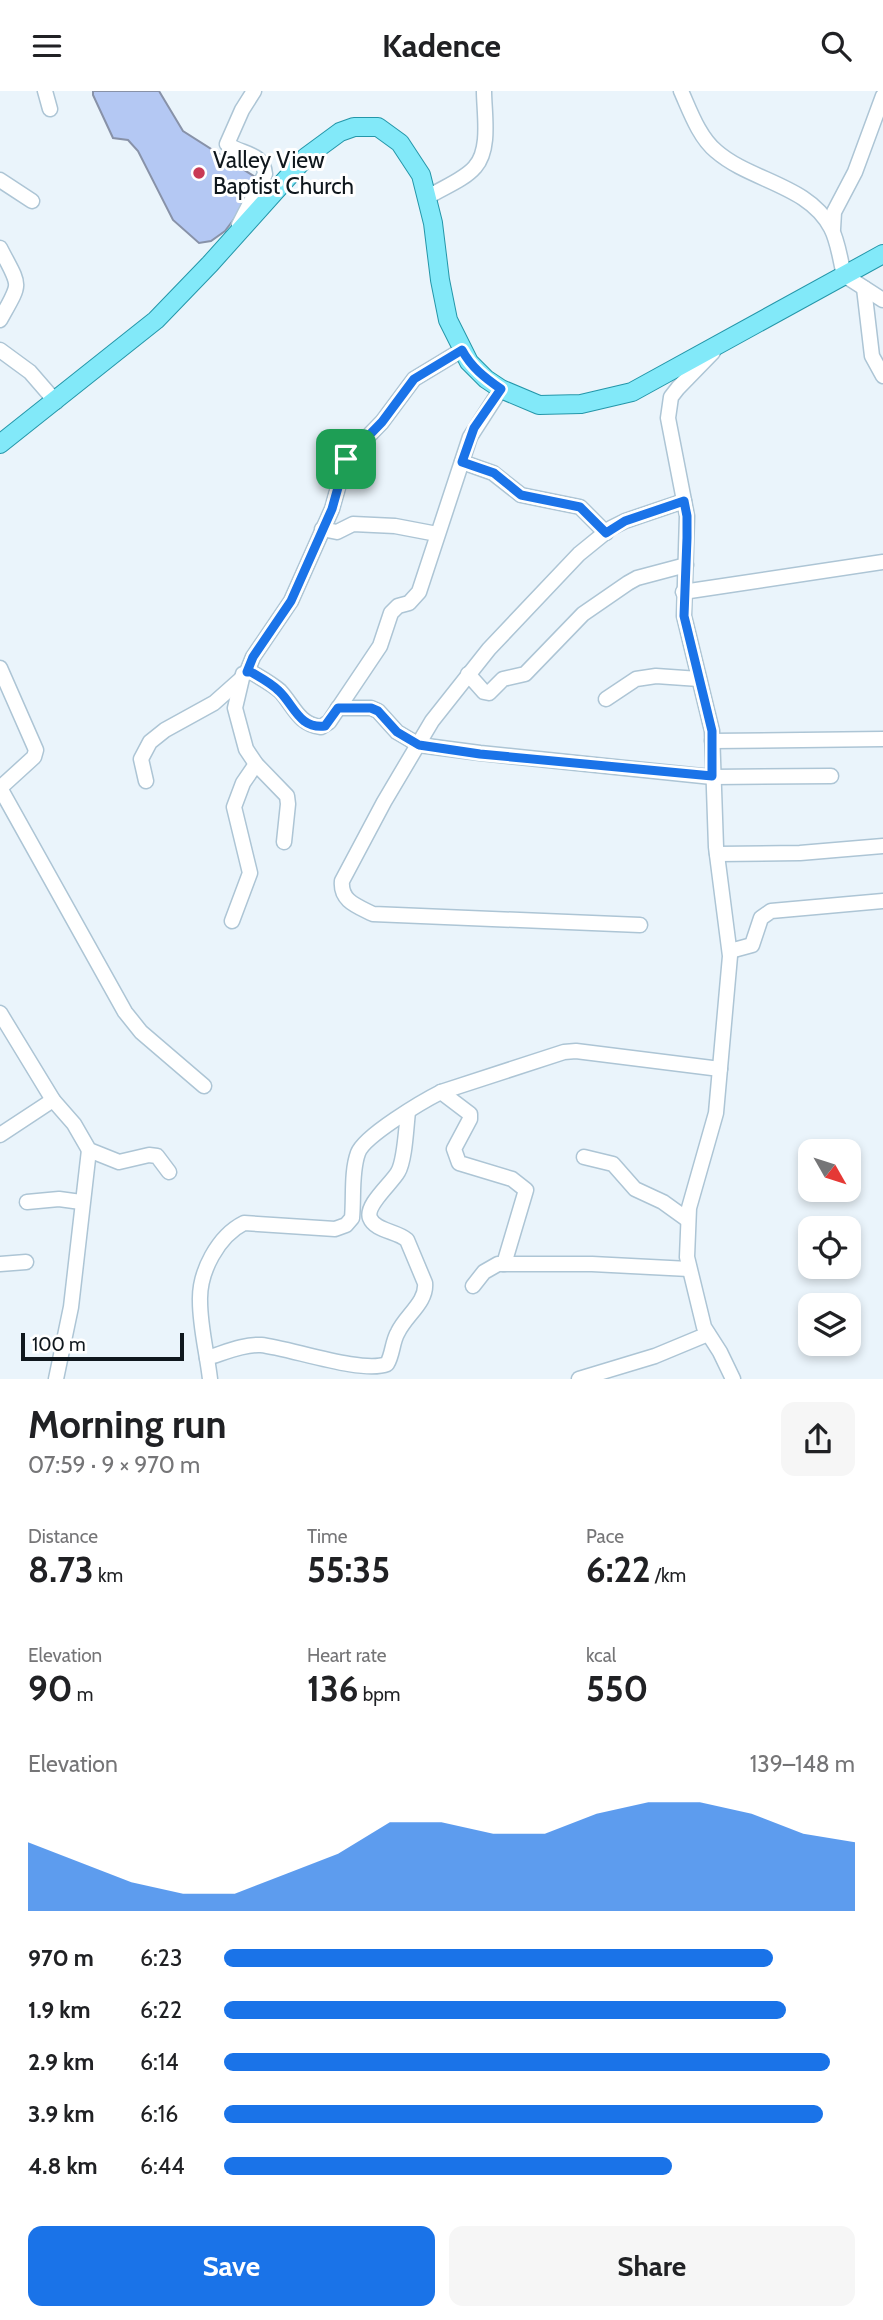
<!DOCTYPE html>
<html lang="en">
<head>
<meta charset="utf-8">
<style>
	:root { --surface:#fff; --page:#f6f6f6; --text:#202124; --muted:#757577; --accent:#1a73e8 }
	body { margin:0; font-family:Cabin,sans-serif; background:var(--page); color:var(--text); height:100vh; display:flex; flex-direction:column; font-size:26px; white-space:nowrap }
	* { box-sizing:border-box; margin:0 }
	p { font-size:23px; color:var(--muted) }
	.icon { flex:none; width:38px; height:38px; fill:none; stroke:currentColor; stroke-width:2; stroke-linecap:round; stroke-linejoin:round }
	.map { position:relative; height:1288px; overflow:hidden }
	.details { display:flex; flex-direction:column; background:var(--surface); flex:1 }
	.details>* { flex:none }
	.needle { width:46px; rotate:129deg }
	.fabs { position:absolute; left:798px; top:1048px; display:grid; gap:14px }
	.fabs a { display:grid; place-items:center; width:63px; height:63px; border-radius:14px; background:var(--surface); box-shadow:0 4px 10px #0003; font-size:35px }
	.scale { position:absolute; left:21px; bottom:18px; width:163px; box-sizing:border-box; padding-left:7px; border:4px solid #0f171d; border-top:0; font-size:19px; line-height:24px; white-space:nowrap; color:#0f171d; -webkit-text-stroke:5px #fff; paint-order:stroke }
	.pin { position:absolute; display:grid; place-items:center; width:60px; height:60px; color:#fff; margin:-30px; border-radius:14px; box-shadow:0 4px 10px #0006 }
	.round { display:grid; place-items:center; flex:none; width:74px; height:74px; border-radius:14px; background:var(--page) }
	.headline { display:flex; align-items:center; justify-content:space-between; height:119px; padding:0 28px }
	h1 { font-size:38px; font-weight:700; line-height:52px }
	.metrics { display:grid; grid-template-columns:repeat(3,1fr); gap:10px; height:119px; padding:7px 28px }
	.metrics div { display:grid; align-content:center }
	.metrics b { font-size:35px; font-weight:700 }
	.metrics small { font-size:19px; font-weight:400 }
	.metrics p { font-size:19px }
	.chart { height:196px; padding:14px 28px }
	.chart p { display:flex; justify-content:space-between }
	.chart svg { width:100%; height:126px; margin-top:7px; fill:var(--accent); opacity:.7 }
	.cta { display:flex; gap:14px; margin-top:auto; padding:14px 28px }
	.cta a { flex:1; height:80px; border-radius:14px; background:var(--accent); color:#fff; font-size:28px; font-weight:700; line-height:80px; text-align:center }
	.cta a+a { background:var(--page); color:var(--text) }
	ul { padding:0 28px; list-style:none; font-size:23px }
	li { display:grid; grid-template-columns:112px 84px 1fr; align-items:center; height:52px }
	li i { height:18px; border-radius:9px; background:var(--accent) }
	header { display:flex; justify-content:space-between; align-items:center; height:91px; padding:0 28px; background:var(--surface); font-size:32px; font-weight:700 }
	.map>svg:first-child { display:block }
	.building { fill:#b4c8f3; stroke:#8892a8; stroke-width:2 }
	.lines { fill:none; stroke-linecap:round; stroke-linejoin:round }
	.minor-casing { stroke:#adc5d5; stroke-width:17 }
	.major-casing { stroke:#2496a9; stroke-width:20 }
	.minor { stroke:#fff; stroke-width:14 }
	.major { stroke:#82e9f9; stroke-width:18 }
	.route-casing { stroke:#fff; stroke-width:14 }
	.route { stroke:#1a73e8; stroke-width:9 }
	.poi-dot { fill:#c93955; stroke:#fff; stroke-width:2.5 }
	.labels { text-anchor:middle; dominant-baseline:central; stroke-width:6; stroke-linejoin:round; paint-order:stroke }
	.poi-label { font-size:23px; fill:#0f171d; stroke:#fff; text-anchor:start }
</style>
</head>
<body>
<header><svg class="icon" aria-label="menu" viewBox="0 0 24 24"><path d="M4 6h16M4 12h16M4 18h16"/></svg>Kadence<svg class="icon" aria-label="search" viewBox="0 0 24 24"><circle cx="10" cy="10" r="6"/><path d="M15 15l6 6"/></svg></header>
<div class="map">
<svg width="883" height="1288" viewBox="0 0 883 1288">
	<rect width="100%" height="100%" fill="#eaf4fb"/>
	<!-- building -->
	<path class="building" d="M93,0H159L183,40L260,89L252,104L225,140L211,150L199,152L173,129L138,60L128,49L113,47L93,4Z"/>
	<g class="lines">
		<defs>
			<g id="minor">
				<path d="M45,0L50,18"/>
				<path d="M681,0C690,20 699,46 716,60C750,90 809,94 831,137C838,150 840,168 844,184L883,209"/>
				<path d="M0,89L32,110"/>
				<path d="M428,106C442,97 464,89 475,76C491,58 484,22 484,0"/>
				<path d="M239,134L265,83C263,61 242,64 227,53L242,19L254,0"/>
				<path d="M833,138L834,121L855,81L883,5"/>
				<path d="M0,157C21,198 22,189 0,229"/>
				<path d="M864,197L872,265L883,285"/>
				<path d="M0,259L30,281L56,311"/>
				<path d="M713,261L678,297L671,306L668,327L687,425L684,525L712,640L716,756L730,865L716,1022L689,1117L687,1166L704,1236L720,1261L733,1288"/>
				<path d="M462,371L493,382L521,404L580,416L606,442"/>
				<path d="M322,438L337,441L353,433L395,435L437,443"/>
				<path d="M683,501L883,471"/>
				<path d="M0,577L36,659L34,666L0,697L125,921L141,941L204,995"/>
				<path d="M247,581L253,566L291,510L332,418L346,368L382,331L414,288L462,259"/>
				<path d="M468,583L484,601L489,602L503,588L525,583L583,523L628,492L637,487L686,474"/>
				<path d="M606,608L636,588L656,585L699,588"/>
				<path d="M338,617H371L378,620L397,641L419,654L480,662L712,686L831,685"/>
				<path d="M712,650L883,648"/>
				<path d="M146,690L141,668L150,651L165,639L214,612L241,588"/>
				<path d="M284,751L288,713L287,705L256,673L246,658L235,617L243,583L251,581C261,587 272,593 280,600C294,615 298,633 321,636L329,631L380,555L391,522L398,515L409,512L419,501L470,346L501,298"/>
				<path d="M717,763L800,762L883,755"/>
				<path d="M232,830L250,782L234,716L243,692L256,673"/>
				<path d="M640,834L373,823C357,815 340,810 342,790L384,711L432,630L489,558L579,463L611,437L625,430L684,410"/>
				<path d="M730,860L752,854L761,827L771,820L883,810"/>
				<path d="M0,922L53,1009L74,1033L89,1059L119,1071L149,1064L157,1065L169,1081"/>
				<path d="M441,1001L470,1023V1028L454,1058L459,1072L512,1088L526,1099L504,1173"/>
				<path d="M0,1044L53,1009"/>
				<path d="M584,1066L613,1073L635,1098L663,1111L688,1129"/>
				<path d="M27,1111L59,1108L81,1111"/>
				<path d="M0,1173L26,1171"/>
				<path d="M473,1195L484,1181L498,1173H592L689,1178"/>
				<path d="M207,1267C224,1262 244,1253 261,1254C290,1257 362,1283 387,1273C393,1263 392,1251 398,1241C406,1224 427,1211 425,1192L407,1149C397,1140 375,1140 370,1127C365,1114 392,1092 398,1081C405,1069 406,1037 408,1021"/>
				<path d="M56,1288L71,1216L89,1059"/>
				<path d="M210,1288C207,1262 200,1236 200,1210C199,1181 218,1145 244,1132L335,1138L346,1134L352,1127C354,1107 351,1081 358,1062C364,1045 423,1010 441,1001L564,961L576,960L720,978"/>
				<path d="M579,1288L655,1265L708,1243"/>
			</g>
			<path id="major" d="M0,353L156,229L210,173L306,66L340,41L354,36H378L400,52L421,84L433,132L440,189L448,229L469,271L486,288L501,298L539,314L581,313L632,301L883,163"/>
		</defs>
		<!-- minor casing -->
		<use href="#minor" class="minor-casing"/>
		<!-- major casing -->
		<use href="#major" class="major-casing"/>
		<!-- minor -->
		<use href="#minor" class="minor"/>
		<!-- major -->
		<use href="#major" class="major"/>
	</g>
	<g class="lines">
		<defs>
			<path id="route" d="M462,259C471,276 485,287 501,298L474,337L462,371L494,382L521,404L580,416L606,442L625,430L684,410L687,425V447L684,525L712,640V685L480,663L419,654L397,641L378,620L371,617H338L325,635C299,638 294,614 279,600C271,592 261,587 251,581H247L253,566L291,510L332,418L346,368L382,331L414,288Z"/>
		</defs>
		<!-- route casing -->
		<use href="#route" class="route-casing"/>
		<!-- route -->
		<use href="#route" class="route"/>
	</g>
	<!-- markers -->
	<circle class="poi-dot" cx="199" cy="82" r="7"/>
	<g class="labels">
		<!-- poi labels -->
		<g class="poi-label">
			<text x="213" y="69">Valley View<tspan x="213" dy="26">Baptist Church</tspan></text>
		</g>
	</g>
</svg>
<div class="fabs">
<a><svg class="needle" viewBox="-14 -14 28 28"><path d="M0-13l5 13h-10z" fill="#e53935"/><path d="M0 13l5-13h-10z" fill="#757577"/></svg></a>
<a><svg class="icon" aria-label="locate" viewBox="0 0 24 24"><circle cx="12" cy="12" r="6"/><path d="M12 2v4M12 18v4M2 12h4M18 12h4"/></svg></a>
<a><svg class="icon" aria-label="layers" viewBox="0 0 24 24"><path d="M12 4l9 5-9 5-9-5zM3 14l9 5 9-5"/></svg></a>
</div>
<div class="scale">100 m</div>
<div class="pin" style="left:346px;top:368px;background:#1e9e55"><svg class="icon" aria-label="arrive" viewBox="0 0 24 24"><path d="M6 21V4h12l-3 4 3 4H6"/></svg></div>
</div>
<section class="details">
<div class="headline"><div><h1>Morning run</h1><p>07:59 · 9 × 970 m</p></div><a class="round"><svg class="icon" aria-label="share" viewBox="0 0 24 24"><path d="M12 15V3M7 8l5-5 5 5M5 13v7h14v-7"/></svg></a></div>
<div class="metrics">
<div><p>Distance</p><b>8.73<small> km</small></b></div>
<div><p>Time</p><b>55:35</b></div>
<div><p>Pace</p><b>6:22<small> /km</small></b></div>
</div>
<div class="metrics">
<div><p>Elevation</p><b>90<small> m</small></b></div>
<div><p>Heart rate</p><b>136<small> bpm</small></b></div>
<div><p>kcal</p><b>550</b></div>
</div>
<div class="chart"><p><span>Elevation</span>139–148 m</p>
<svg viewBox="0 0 160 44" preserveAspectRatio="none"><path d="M0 44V20L10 27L20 34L30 38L40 38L50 31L60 24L70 13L80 13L90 17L100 17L110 10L120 6L130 6L140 10L150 17L160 20V44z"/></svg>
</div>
<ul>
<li><b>970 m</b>6:23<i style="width:87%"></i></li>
<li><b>1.9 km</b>6:22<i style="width:89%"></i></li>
<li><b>2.9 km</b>6:14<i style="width:96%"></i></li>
<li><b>3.9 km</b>6:16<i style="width:95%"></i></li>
<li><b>4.8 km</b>6:44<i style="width:71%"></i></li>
</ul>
<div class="cta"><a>Save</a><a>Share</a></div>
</section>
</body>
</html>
